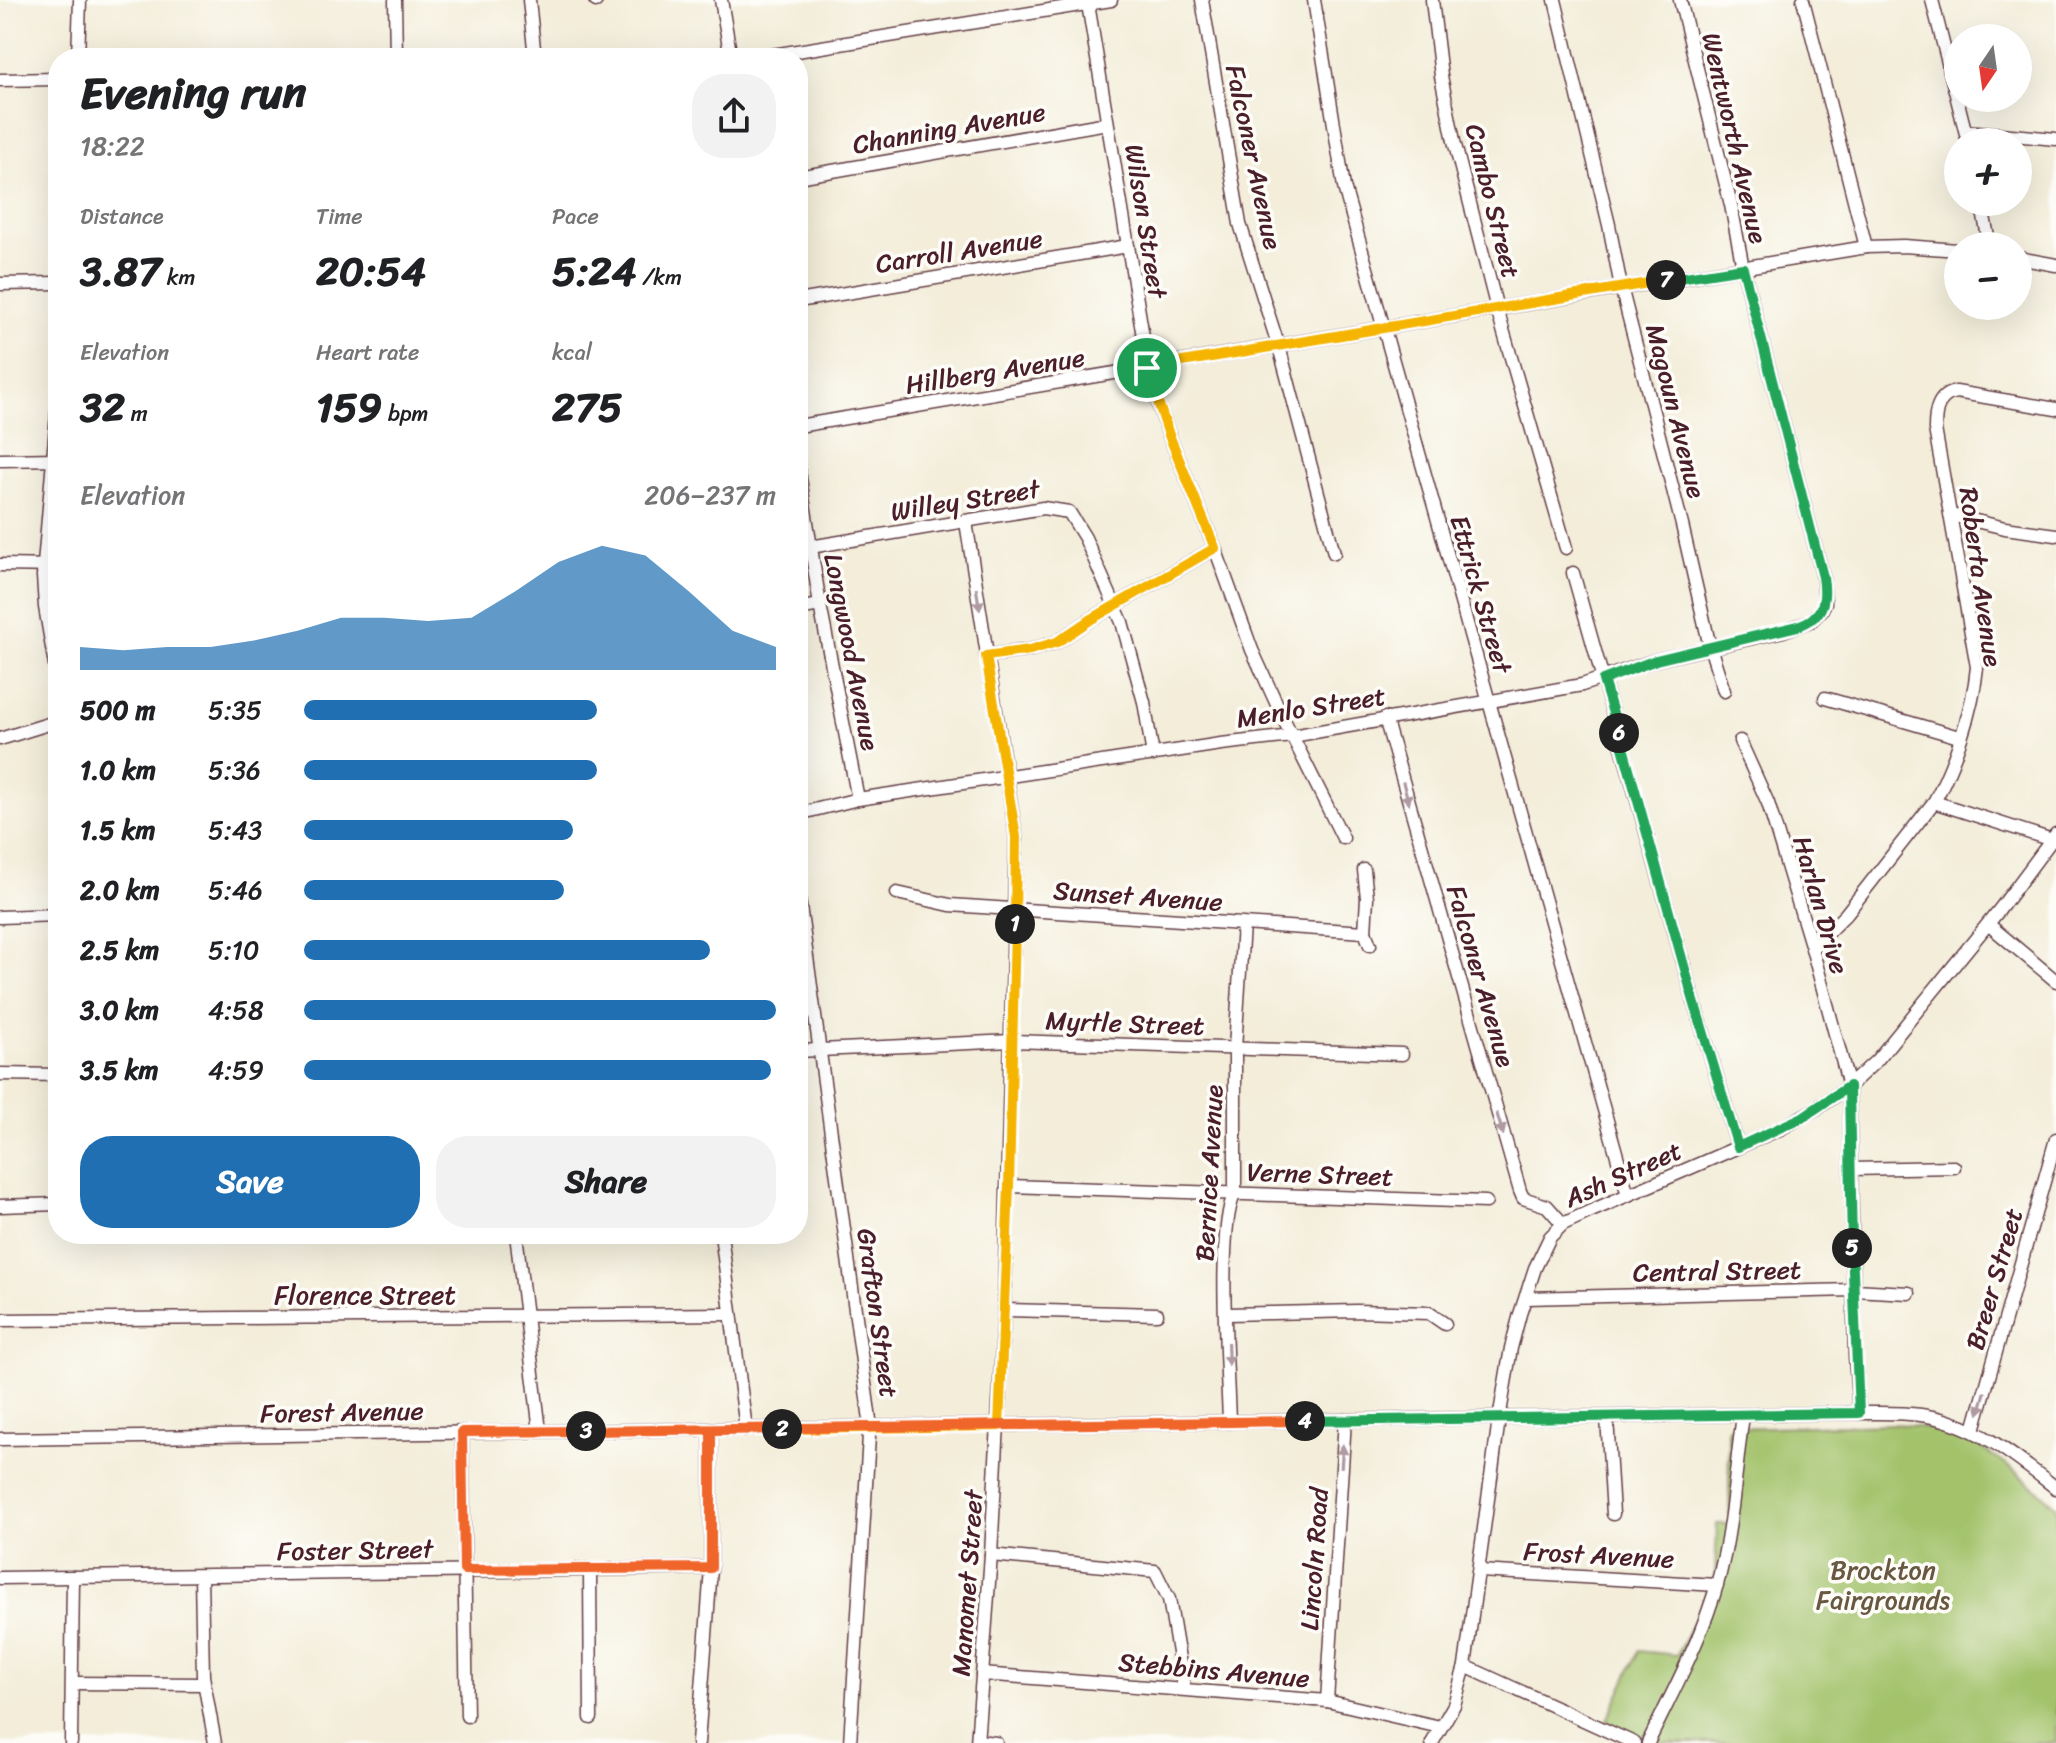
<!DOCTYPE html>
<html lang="en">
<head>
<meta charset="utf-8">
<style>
	:root { --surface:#fff; --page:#f2f2f2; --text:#202124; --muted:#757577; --accent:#1f6fb2 }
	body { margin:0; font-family:Sriracha,sans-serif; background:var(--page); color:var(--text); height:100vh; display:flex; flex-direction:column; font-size:30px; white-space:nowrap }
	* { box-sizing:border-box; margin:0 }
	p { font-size:26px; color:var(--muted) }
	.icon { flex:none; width:44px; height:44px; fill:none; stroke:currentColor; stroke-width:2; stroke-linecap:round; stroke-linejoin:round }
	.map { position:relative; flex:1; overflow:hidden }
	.details { position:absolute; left:48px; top:48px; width:760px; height:1196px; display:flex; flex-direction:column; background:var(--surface); border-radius:32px; box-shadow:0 8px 32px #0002 }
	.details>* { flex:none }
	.needle { width:52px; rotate:193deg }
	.tools { position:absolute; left:1944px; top:24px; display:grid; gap:16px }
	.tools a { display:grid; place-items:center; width:88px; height:88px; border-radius:50%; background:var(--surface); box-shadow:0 8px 32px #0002; font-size:40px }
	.pin { position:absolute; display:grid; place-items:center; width:68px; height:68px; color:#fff; margin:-34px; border:4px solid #fff; border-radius:50%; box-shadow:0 2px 8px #0007 }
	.km { position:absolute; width:40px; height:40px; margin:-20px; border-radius:50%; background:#222; color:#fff; font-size:22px; line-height:40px; text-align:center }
	.round { display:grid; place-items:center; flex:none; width:84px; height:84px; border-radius:32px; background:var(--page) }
	.headline { display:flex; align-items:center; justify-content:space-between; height:136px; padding:0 32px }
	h1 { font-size:44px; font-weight:700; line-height:60px }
	.stats { display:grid; grid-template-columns:repeat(3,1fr); gap:12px; height:136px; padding:8px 32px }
	.stats div { display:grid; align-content:center }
	.stats b { font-size:40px; font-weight:700 }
	.stats small { font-size:22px; font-weight:400 }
	.stats p { font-size:22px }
	.chart { height:224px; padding:16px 32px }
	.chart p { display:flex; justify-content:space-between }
	.chart svg { width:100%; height:144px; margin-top:8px; fill:var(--accent); opacity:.7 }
	.button { display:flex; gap:16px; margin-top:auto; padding:16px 32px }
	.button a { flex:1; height:92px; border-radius:32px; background:var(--accent); color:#fff; font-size:32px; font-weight:700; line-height:92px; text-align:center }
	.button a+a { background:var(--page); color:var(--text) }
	ul { padding:0 32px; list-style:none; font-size:26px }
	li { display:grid; grid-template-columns:128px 96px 1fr; align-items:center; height:60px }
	li i { height:20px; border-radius:10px; background:var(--accent) }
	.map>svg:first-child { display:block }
	.green { fill:#a3c26a; stroke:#76704a; stroke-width:2 }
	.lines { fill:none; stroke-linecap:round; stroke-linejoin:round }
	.minor-casing { stroke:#633e45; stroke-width:15 }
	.minor { stroke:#fff; stroke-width:12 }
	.oneway { fill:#ae9aa0 }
	.split-1-casing { stroke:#fff; stroke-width:16 }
	.split-2-casing { stroke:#fff; stroke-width:16 }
	.split-3-casing { stroke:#fff; stroke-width:16 }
	.split-4-casing { stroke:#fff; stroke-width:16 }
	.split-5-casing { stroke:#fff; stroke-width:16 }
	.split-6-casing { stroke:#fff; stroke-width:16 }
	.split-7-casing { stroke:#fff; stroke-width:16 }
	.split-8-casing { stroke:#fff; stroke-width:16 }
	.split-1 { stroke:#f5b400; stroke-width:10 }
	.split-2 { stroke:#f5b400; stroke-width:10 }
	.split-3 { stroke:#f0652b; stroke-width:10 }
	.split-4 { stroke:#f0652b; stroke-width:10 }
	.split-5 { stroke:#22a559; stroke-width:10 }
	.split-6 { stroke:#22a559; stroke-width:10 }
	.split-7 { stroke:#22a559; stroke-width:10 }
	.split-8 { stroke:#f5b400; stroke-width:10 }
	.labels { text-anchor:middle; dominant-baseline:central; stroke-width:7; stroke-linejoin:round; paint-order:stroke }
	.street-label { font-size:26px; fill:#4a1f2b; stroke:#fdfcf7 }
	.park-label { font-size:26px; fill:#695841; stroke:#fdfcf7 }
</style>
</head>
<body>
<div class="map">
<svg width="2056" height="1743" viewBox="0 0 2056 1743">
	<rect width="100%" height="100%" fill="#fdfcf7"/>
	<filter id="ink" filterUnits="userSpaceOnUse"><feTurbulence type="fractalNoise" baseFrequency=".0125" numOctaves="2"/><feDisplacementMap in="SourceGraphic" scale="16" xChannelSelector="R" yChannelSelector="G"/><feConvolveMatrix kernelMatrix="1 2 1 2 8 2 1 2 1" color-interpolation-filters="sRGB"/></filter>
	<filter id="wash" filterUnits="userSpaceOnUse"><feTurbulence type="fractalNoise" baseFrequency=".006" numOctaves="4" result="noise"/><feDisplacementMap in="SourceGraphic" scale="32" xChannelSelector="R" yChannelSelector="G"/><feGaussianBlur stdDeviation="1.8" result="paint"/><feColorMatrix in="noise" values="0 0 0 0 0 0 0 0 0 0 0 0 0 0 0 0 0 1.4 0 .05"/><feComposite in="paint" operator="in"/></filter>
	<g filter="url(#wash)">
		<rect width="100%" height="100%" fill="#f3edd9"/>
		<!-- green -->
		<path class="green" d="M1896,1424C1967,1429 2005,1461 2056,1506V1743H1633L1636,1736L1606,1722L1639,1651L1677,1655L1715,1576L1717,1524H1730L1728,1428Z"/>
	</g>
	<g filter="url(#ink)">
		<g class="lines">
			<defs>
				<g id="minor">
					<path d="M395,0L396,58"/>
					<path d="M529,0L535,58"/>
					<path d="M595,0L596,1"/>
					<path d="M721,0L731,58"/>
					<path d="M1202,0L1240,224L1281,354L1334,553"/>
					<path d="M1314,0L1344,187L1628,1195"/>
					<path d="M1432,0L1441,76L1454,141L1497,309L1566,548"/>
					<path d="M1555,0L1609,225L1621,287L1682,525L1710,647L1724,691"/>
					<path d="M1803,0L1866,247"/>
					<path d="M1932,0L1968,142"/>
					<path d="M1088,4L1150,379L1169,435L1215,548L1252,650L1284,720L1343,838"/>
					<path d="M78,58L80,0"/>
					<path d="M754,58L1111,0"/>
					<path d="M0,80L58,79"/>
					<path d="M1966,131L2056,139"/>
					<path d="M798,177L1107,123"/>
					<path d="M1981,202L1990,246"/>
					<path d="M2018,258L2056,265"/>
					<path d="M0,284L58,283"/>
					<path d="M798,301L1128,246"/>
					<path d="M58,402L43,576L45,607L58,683"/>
					<path d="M798,426L1866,247L1904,246L1958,250"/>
					<path d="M0,460L58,459"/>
					<path d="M798,465L820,605L858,799"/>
					<path d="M1951,515L2005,528L2056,535"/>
					<path d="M966,522L1016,837L1004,1310L991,1555L977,1743"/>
					<path d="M810,547L1043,508L1069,512L1085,538L1122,622L1144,702L1153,755"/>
					<path d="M0,565L58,566"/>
					<path d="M1573,573L1693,998L1738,1147"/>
					<path d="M798,609L820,605"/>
					<path d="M986,656L1030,650L1057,642L1090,620L1215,548"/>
					<path d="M1825,698L1959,737"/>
					<path d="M1385,718L1520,1191L1523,1198L1547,1206L1563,1224"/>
					<path d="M0,739L58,721"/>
					<path d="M1740,741L1768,803L1812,948L1849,1086L1855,1356L1859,1413"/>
					<path d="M1934,802C1954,765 1973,710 1977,667L1935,429C1935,413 1937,395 1956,392L2056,409"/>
					<path d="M798,814L858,799L1221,744L1292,736L1582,685L1656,660L1783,631L1811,621L1821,611L1825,603L1823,577L1743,268L1731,205L1680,0"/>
					<path d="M1364,870L1367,898L1365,932"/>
					<path d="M798,891L870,1420L850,1743"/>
					<path d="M897,893L950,905L1365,932L1370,945"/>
					<path d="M0,917L58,915"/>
					<path d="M1988,924L2056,981"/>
					<path d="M1812,948L1846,914L1934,802L2052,840"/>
					<path d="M798,1051L1012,1041L1402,1054"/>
					<path d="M0,1074L58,1075"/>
					<path d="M1851,1169L1954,1167"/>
					<path d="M1009,1186L1486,1202"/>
					<path d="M0,1206L58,1204"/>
					<path d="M516,1234L540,1431"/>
					<path d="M721,1234L746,1429"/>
					<path d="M1526,1298L1854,1290L1909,1293"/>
					<path d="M1004,1310L1157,1314"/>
					<path d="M1227,1314L1357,1311L1429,1313L1445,1324"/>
					<path d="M0,1320L731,1314"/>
					<path d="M1607,1417L1613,1514"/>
					<path d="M1229,1422C1228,1376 1216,1227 1235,1193V1048L1243,925"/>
					<path d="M1974,1430L2056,1139"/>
					<path d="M462,1432L467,1716"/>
					<path d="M0,1439L1859,1413C1879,1413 1901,1412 1921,1415C1974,1422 2015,1456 2056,1488"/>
					<path d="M991,1555L1155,1571L1169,1599L1184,1688"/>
					<path d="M590,1570L591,1718"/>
					<path d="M1480,1571L1717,1585"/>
					<path d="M201,1576L203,1676L215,1743"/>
					<path d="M0,1578L711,1568"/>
					<path d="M1465,1666L1634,1743"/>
					<path d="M982,1674L1327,1701L1440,1727"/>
					<path d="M73,1683L204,1684"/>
					<path d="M1327,1701L1345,1420"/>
					<path d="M978,1741L996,1743"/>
					<path d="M71,1743L73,1577"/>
					<path d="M698,1743L711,1568V1430"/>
					<path d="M1432,1743L1454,1705L1465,1666L1499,1419L1511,1348L1520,1314L1535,1268L1550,1237L1563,1224L1591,1211L1782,1128L1819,1107L1849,1086L1877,1060L2000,909L2056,834"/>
					<path d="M1648,1743C1677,1683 1711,1622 1724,1556C1734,1510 1736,1462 1743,1416"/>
				</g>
			</defs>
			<!-- minor casing -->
			<use href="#minor" class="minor-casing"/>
			<!-- minor -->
			<use href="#minor" class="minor"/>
		</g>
		<!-- one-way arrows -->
		<defs><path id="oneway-solid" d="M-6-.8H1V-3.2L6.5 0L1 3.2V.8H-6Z" transform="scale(2)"/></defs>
		<g class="oneway">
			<use href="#oneway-solid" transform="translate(978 599) rotate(81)"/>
			<use href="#oneway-solid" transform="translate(1406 793) rotate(74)"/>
			<use href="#oneway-solid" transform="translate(1500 1124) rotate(73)"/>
			<use href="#oneway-solid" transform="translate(1228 1354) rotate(88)"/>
			<use href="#oneway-solid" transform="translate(1982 1403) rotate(106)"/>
			<use href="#oneway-solid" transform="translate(1342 1456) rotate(-86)"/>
		</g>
	</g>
	<g class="lines" filter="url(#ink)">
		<defs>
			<path id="split-1" d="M1015,924L1016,837L986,656L1030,650L1057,642L1090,620L1215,548L1169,435L1147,368"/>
			<path id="split-2" d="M782,1429L999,1426L1009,1186L1015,924"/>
			<path id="split-3" d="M586,1431L462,1432L464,1570L711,1568V1430L782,1429"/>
			<path id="split-4" d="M586,1431L1305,1421"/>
			<path id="split-5" d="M1305,1421L1859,1413L1852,1248"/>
			<path id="split-6" d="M1619,733L1693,998L1738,1147L1803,1117L1849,1086L1852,1248"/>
			<path id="split-7" d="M1619,733L1603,680L1656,660L1798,626C1823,617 1827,602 1823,577L1743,268L1666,280"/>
			<path id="split-8" d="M1147,368L1666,280"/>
		</defs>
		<!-- split-1 casing -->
		<use href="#split-1" class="split-1-casing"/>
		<!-- split-2 casing -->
		<use href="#split-2" class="split-2-casing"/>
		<!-- split-3 casing -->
		<use href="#split-3" class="split-3-casing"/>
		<!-- split-4 casing -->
		<use href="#split-4" class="split-4-casing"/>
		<!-- split-5 casing -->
		<use href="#split-5" class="split-5-casing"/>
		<!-- split-6 casing -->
		<use href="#split-6" class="split-6-casing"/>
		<!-- split-7 casing -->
		<use href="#split-7" class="split-7-casing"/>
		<!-- split-8 casing -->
		<use href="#split-8" class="split-8-casing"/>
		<!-- split-1 -->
		<use href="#split-1" class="split-1"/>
		<!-- split-2 -->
		<use href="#split-2" class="split-2"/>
		<!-- split-3 -->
		<use href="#split-3" class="split-3"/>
		<!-- split-4 -->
		<use href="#split-4" class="split-4"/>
		<!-- split-5 -->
		<use href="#split-5" class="split-5"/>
		<!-- split-6 -->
		<use href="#split-6" class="split-6"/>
		<!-- split-7 -->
		<use href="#split-7" class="split-7"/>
		<!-- split-8 -->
		<use href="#split-8" class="split-8"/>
	</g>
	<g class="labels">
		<!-- street labels -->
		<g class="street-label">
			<text transform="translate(949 128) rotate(-10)">Channing Avenue</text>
			<text transform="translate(1735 138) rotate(77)">Wentworth Avenue</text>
			<text transform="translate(1254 157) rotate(78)">Falconer Avenue</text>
			<text transform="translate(1493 201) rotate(76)">Cambo Street</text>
			<text transform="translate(1146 221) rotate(81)">Wilson Street</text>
			<text transform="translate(959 251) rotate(-9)">Carroll Avenue</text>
			<text transform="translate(995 371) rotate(-9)">Hillberg Avenue</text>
			<text transform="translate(1676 411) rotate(76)">Magoun Avenue</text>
			<text transform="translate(965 500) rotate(-9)">Willey Street</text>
			<text transform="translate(1981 577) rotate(82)">Roberta Avenue</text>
			<text transform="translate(1481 594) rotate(74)">Ettrick Street</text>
			<text transform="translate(852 652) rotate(79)">Longwood Avenue</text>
			<text transform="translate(1311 707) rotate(-9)">Menlo Street</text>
			<text transform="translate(1138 896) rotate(4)">Sunset Avenue</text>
			<text transform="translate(1821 905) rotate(74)">Harlan Drive</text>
			<text transform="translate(1481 976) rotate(74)">Falconer Avenue</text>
			<text transform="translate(1125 1023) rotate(2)">Myrtle Street</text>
			<text transform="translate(1209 1173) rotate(-87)">Bernice Avenue</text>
			<text transform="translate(1320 1174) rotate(2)">Verne Street</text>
			<text transform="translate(1623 1174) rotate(-24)">Ash Street</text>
			<text transform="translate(1717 1271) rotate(-1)">Central Street</text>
			<text transform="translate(1994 1279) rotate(-74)">Breer Street</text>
			<text x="365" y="1295">Florence Street</text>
			<text transform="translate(878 1313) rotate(82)">Grafton Street</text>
			<text transform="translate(342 1412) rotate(-1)">Forest Avenue</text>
			<text transform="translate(355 1550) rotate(-1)">Foster Street</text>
			<text transform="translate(1599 1555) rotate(3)">Frost Avenue</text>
			<text transform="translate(1314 1559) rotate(-86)">Lincoln Road</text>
			<text transform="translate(967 1583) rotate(-86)">Manomet Street</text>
			<text transform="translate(1214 1670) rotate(5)">Stebbins Avenue</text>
		</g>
		<!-- park labels -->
		<g class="park-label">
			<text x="1883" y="1570">Brockton<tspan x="1883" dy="30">Fairgrounds</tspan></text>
		</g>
	</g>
</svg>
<div class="tools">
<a><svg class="needle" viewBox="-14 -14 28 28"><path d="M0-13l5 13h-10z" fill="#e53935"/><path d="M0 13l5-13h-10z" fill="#757577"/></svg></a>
<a>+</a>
<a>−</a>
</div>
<div class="pin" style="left:1147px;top:368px;background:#1e9e55"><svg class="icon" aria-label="arrive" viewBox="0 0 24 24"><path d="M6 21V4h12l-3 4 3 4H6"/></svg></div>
<b class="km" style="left:1015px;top:924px">1</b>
<b class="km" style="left:782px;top:1429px">2</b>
<b class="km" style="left:586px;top:1431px">3</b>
<b class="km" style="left:1305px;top:1421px">4</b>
<b class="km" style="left:1852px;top:1248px">5</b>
<b class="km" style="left:1619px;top:733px">6</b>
<b class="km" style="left:1666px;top:280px">7</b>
<section class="details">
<div class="headline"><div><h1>Evening run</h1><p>18:22</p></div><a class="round"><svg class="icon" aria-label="share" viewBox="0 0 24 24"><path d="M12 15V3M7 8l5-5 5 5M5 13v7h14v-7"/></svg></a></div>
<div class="stats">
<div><p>Distance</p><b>3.87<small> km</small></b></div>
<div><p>Time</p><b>20:54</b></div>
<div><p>Pace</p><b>5:24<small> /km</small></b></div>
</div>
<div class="stats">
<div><p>Elevation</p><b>32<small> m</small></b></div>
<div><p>Heart rate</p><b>159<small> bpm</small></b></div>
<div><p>kcal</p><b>275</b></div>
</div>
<div class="chart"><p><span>Elevation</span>206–237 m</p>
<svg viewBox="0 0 160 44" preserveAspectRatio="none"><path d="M0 44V37L10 38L20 37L30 37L40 35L50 32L60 28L70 28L80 29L90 28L100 20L110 11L120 6L130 9L140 20L150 32L160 37V44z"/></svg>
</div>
<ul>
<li><b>500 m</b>5:35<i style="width:62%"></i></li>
<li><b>1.0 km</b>5:36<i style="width:62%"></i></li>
<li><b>1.5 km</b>5:43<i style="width:57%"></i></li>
<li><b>2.0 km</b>5:46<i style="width:55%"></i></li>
<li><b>2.5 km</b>5:10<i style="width:86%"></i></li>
<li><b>3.0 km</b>4:58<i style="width:100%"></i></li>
<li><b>3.5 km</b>4:59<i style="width:99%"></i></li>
</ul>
<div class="button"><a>Save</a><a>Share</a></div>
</section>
</div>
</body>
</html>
